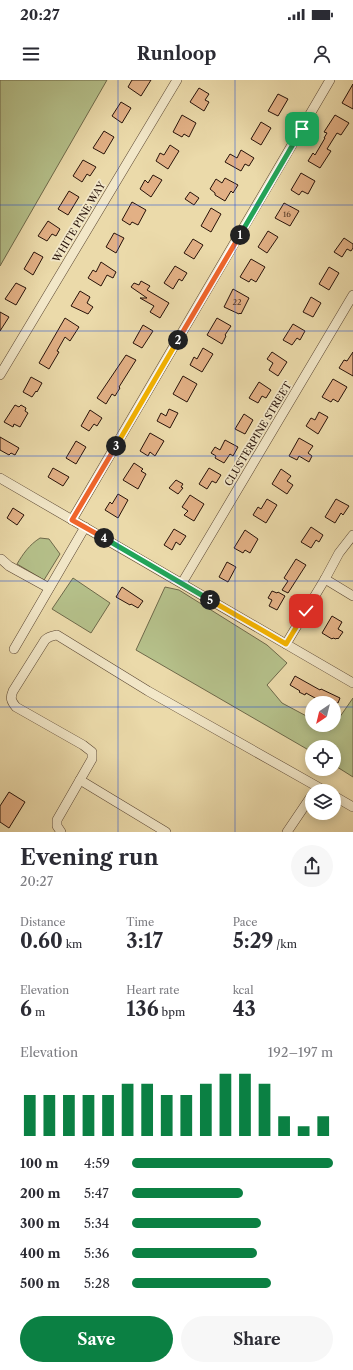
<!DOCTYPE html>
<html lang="en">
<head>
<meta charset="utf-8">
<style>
	:root { --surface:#fff; --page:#f7f7f7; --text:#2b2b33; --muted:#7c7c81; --accent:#0b8043 }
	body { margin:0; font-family:"Libre Caslon Text",serif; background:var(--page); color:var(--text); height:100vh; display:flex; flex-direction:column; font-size:15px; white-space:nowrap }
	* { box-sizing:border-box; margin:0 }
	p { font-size:13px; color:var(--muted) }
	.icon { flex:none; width:22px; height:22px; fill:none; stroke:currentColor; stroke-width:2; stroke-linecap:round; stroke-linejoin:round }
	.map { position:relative; height:752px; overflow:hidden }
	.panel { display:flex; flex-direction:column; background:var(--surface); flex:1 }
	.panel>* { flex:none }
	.needle { width:26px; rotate:215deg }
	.tools { position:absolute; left:305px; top:616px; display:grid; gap:8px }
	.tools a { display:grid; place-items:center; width:36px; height:36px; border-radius:50%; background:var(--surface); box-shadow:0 2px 10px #0003; font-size:20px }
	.pin { position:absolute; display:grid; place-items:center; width:34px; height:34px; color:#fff; margin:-17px; border-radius:8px; box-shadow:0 2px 6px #0006 }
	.km { position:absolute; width:20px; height:20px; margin:-10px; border-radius:50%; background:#222; color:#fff; font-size:11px; line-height:20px; text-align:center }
	.round { display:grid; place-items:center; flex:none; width:42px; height:42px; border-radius:21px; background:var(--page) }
	.head { display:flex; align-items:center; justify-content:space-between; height:68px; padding:0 20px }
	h1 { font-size:22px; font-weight:800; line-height:30px }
	.stats { display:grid; grid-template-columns:repeat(3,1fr); gap:6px; height:68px; padding:4px 20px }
	.stats div { display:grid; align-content:center }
	.stats b { font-size:20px; font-weight:800 }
	.stats small { font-size:11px; font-weight:400 }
	.stats p { font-size:11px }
	.chart { height:112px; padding:8px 20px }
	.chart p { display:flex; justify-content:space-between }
	.chart svg { width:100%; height:72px; margin-top:4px; stroke:var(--accent); stroke-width:6 }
	.button { display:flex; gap:8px; margin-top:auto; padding:8px 20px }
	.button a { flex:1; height:46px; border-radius:24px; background:var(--accent); color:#fff; font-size:16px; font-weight:800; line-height:46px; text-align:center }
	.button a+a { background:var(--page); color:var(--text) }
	ul { padding:0 20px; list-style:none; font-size:13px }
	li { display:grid; grid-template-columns:64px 48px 1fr; align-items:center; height:30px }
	li i { height:10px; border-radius:5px; background:var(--accent) }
	.status { display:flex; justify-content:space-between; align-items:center; height:28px; padding:0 20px; background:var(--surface); direction:ltr }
	.status svg { height:11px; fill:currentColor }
	header { display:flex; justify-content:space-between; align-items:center; height:52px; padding:0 20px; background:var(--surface); font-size:18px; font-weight:800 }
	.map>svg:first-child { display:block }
	.green { fill:#b5c08a; stroke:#6e694a }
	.building { fill:#e2b085; stroke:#271209 }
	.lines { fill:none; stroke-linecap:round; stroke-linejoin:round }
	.minor-casing { stroke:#584431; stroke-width:10 }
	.minor { stroke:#f2e7c8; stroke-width:9 }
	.split-1-casing { stroke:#fff; stroke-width:8 }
	.split-2-casing { stroke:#fff; stroke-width:8 }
	.split-3-casing { stroke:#fff; stroke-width:8 }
	.split-4-casing { stroke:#fff; stroke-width:8 }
	.split-5-casing { stroke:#fff; stroke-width:8 }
	.split-6-casing { stroke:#fff; stroke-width:8 }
	.split-1 { stroke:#22a559; stroke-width:5 }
	.split-2 { stroke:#f0652b; stroke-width:5 }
	.split-3 { stroke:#f5b400; stroke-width:5 }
	.split-4 { stroke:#f0652b; stroke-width:5 }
	.split-5 { stroke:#22a559; stroke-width:5 }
	.split-6 { stroke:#f5b400; stroke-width:5 }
	.grid { fill:none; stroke:#1d4ed8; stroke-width:1; stroke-opacity:0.55 }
	.labels { text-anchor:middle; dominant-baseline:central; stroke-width:3.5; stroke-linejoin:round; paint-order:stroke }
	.number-label { font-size:8px; fill:#563a28 }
	.street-label { font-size:10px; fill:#271209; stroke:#f2e7c8 }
</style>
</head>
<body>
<div class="status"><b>20:27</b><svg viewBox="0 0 49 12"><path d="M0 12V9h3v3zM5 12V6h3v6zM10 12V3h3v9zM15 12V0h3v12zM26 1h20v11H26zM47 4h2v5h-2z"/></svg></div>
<header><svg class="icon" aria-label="menu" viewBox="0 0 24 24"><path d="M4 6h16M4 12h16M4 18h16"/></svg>Runloop<svg class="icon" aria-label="person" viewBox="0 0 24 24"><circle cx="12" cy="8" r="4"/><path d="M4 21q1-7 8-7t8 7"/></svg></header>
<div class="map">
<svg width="353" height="752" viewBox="0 0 353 752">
	<rect width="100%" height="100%" fill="#ebdaaa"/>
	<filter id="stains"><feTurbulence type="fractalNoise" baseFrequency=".005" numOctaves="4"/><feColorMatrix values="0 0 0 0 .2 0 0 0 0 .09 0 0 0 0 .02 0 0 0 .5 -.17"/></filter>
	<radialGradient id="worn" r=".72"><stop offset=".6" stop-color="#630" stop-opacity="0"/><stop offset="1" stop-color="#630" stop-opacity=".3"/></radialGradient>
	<!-- green -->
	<g class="green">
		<path d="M0,0H107L0,186Z"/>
		<path d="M40,458L49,459L60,474L44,500L17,484C23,474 29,465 40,458Z"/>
		<path d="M73,498L110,523L91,553L52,529Z"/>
		<path d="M165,507L179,510L267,565L287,583L267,605L282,623L312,639V645H322L330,651L353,618V697L334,685V667H312V672L136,570Z"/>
	</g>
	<!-- building -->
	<g class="building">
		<path d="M132,0H151L141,16L128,7Z"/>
		<path d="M353,4V29L342,23Z"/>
		<path d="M199,8L209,14L205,20L209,22L204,31L190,22Z"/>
		<path d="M278,14L288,19L278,36L268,31Z"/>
		<path d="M121,22L131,28L122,43L112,36Z"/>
		<path d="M182,35L196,43L189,57L184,54L182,57L173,52Z"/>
		<path d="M335,35L349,43L341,55L337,53L327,69L331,71L320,88L308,81L313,73L315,75L325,58H324L327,53L324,52Z"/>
		<path d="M261,42L271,48L261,65L251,59Z"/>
		<path d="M104,51L114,57L104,74L93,68Z"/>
		<path d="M170,65L179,71L168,89L156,81L160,73L164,75Z"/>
		<path d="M241,70L254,78L249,86L245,84L241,91L225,82L230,74L237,78Z"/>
		<path d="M83,80L96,87L90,96L87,94L82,102L73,96Z"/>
		<path d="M301,93L315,101L308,114L302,111L299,115L291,110Z"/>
		<path d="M153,95L162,100L151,117L140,109L145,100L148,103Z"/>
		<path d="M225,98L238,105L233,113L231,111L225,121L215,115V113L210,109L216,99L222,103Z"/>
		<path d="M69,111L79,117L68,135L58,129Z"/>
		<path d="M190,112L199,118L194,125L185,119Z"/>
		<path d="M132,122L146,130L138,145L132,142L130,145L122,140Z"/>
		<path d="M284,123L299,131L290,146L275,138Z"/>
		<path d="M211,128L221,134L211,152L201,146Z"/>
		<path d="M48,141L60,149L56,156L52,154L47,161L38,156Z"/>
		<path d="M268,151L278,157L267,173L258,167Z"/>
		<path d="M114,153L124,158L116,173L106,167Z"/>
		<path d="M344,158L353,164V168L351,171L347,169L342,177L334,172Z"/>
		<path d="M193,159L203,165L194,179L184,173Z"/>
		<path d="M34,172L43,177L33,195L24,189Z"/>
		<path d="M251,179L265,187L256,202L251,199L249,202L240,197Z"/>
		<path d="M101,182L116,192L113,198L107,195L101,206L88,198L93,190L96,192Z"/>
		<path d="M175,186L187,193L182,201L179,199L173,209L164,203Z"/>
		<path d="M329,187L339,193L329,210L319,204Z"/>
		<path d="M141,201L150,206L147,210L169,223L160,238L150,232L154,226L140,218H147L131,207L134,203L139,205Z"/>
		<path d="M16,203L26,208L16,225L5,219Z"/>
		<path d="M233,209L249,218L241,234L240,233L239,234L224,227Z"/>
		<path d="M80,211L90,217L87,223L93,227L88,234L71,226Z"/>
		<path d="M311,217L321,223L313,237L303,232Z"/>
		<path d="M0,232L9,237L0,251Z"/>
		<path d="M65,238L79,247L70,261L65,257L57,271L59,272L49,289L39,283Z"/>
		<path d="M217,238L231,246L225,255L226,256L222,264L207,255Z"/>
		<path d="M293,244L305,251L300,260L297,258L292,265L283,260Z"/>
		<path d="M143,245L153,251L142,268L133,263Z"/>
		<path d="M203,268L213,274L202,292L190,285L194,277L197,279Z"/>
		<path d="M272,272L287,282L278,296L269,290L273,283L267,279Z"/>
		<path d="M353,272V296L339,288L344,280L347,281Z"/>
		<path d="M126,275L136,280L119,307L120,308L115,316L112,314L106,324L97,318Z"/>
		<path d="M183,296L197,304L187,322L173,314Z"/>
		<path d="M31,297L42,303L37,312L36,311L32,317L23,312Z"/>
		<path d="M333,299L347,307L338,322L333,319L331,322L322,317Z"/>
		<path d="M259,302L271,310L266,318L262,316L258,323L249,318Z"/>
		<path d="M15,325L19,327L21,325L26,328L25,331L28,333L20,347L14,344L13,347L4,342Z"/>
		<path d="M169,329L178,333L170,348L157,341L161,333L166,336Z"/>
		<path d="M90,330L102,338L97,346L94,344L89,351L81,346Z"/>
		<path d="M319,332L328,337L318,354L306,346L311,338L315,340Z"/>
		<path d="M244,334L253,340L245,354L235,349Z"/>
		<path d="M150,353L164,361L155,376L150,372L148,376L140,371Z"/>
		<path d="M0,357L19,368L15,375L11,373L9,375L0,370Z"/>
		<path d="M299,358L313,366L308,373L312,376L309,382L299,376L297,380L289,376Z"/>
		<path d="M225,360L238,367L233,376L230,374L224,383L215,378L216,376L211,373L215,367L220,370Z"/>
		<path d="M76,361L86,367L76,384L66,378Z"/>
		<path d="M134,383L143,389L141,391L146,394L138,409L123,400Z"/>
		<path d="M53,388L69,397L63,406L48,397Z"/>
		<path d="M209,388L221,395L216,403L212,401L207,409L199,404Z"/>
		<path d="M281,389L291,396L287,401L293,405L287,414L272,404Z"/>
		<path d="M176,400L183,404L181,407L183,408L178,414L169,408Z"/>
		<path d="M118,414L128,420L118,438L105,430L110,422L112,424Z"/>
		<path d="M190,415L204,424L194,441L184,435L188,431L182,427Z"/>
		<path d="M267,419L277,425L266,443L253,435L258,427L261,429Z"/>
		<path d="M336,419L349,426L343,435L341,433L335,443L325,437Z"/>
		<path d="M13,428L24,435L17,445L7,438Z"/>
		<path d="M311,447L323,455L319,462L316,460L311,468L301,462Z"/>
		<path d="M174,449L186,456L180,465L176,462L172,470L164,465Z"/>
		<path d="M245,450L258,459L250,473L245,470L243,473L234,468Z"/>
		<path d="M296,479L306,485L288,513L282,510L288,501L284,498Z"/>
		<path d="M227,482L236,487L228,502L219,497Z"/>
		<path d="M122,507L143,521L138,528L131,524L130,525L116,517Z"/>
		<path d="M272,511L277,513L278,512L285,516L277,530L269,526L272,520L268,518Z"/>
		<path d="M332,536L342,542L338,549L343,552L338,559L337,558L336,559L333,558L332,559L322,553Z"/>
		<path d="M295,596L320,610L321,609L340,618L338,623H324L306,613L305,615L299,612L300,611L290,605Z"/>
		<path d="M9,712L25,722L9,748L0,742V726Z"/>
	</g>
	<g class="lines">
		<defs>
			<g id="minor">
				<path d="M0,295L177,0"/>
				<path d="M0,398L353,603"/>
				<path d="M72,440L330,0"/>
				<path d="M1,479L9,486L49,508"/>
				<path d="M325,499L353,516"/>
				<path d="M182,503L353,215"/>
				<path d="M286,564L325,499L339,473L353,455"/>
				<path d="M14,569L85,447"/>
				<path d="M80,700L166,752"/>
				<path d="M334,716L353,727"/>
				<path d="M61,752L57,746V740L92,679V672L83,665L16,627C11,621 10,618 13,611L45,560C49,556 52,556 57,555L148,611L325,711"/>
				<path d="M287,752L312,715"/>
			</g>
		</defs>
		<!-- minor casing -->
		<use href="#minor" class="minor-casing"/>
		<!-- minor -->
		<use href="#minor" class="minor"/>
	</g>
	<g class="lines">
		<defs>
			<path id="split-1" d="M240,155L302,49"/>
			<path id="split-2" d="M178,260L240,155"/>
			<path id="split-3" d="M116,366L178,260"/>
			<path id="split-4" d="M104,458L72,440L116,366"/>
			<path id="split-5" d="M104,458L210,520"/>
			<path id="split-6" d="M210,520L286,564L306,531"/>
		</defs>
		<!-- split-1 casing -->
		<use href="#split-1" class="split-1-casing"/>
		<!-- split-2 casing -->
		<use href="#split-2" class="split-2-casing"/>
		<!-- split-3 casing -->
		<use href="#split-3" class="split-3-casing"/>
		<!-- split-4 casing -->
		<use href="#split-4" class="split-4-casing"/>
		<!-- split-5 casing -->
		<use href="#split-5" class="split-5-casing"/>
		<!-- split-6 casing -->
		<use href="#split-6" class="split-6-casing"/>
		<!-- split-1 -->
		<use href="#split-1" class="split-1"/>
		<!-- split-2 -->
		<use href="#split-2" class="split-2"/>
		<!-- split-3 -->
		<use href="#split-3" class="split-3"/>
		<!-- split-4 -->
		<use href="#split-4" class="split-4"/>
		<!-- split-5 -->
		<use href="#split-5" class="split-5"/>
		<!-- split-6 -->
		<use href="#split-6" class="split-6"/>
	</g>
	<!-- grid -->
	<path class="grid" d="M118,0V752M235,0V752M0,125H353M0,251H353M0,376H353M0,501H353M0,627H312M334,627H353"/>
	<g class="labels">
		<!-- number labels -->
		<g class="number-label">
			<text x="287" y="134">16</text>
			<text x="237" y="222">22</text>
		</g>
		<!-- street labels -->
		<g class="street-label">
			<text transform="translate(79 142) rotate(-59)">WHITE PINE WAY</text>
			<text transform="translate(258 354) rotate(-59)">CLUSTERPINE STREET</text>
		</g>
	</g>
	<rect width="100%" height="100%" filter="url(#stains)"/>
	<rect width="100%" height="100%" fill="url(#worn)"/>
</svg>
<div class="tools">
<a><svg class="needle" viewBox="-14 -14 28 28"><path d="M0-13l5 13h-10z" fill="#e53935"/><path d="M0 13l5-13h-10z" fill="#7c7c81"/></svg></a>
<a><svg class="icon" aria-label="locate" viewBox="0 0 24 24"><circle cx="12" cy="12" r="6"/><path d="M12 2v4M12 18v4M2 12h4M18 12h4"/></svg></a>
<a><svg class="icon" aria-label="layers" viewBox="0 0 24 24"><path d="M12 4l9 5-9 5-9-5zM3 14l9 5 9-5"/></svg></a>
</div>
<div class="pin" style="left:302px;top:49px;background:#1e9e55"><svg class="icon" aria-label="arrive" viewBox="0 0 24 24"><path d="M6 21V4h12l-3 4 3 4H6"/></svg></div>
<div class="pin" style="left:306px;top:531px;background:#d93025"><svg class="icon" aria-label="check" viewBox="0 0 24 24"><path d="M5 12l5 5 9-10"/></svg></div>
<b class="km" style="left:240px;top:155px">1</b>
<b class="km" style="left:178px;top:260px">2</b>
<b class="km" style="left:116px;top:366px">3</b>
<b class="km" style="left:104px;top:458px">4</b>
<b class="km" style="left:210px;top:520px">5</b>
</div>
<section class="panel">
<div class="head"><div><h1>Evening run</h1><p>20:27</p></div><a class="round"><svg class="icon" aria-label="share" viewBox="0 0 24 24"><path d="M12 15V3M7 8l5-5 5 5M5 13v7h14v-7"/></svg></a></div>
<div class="stats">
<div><p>Distance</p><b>0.60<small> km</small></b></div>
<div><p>Time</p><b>3:17</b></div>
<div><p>Pace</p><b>5:29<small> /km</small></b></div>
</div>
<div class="stats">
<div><p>Elevation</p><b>6<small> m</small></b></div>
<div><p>Heart rate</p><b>136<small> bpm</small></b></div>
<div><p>kcal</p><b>43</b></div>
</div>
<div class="chart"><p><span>Elevation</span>192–197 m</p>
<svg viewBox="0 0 160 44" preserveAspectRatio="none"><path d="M5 44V19M15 44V19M25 44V19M35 44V19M45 44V19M55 44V12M65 44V12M75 44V19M85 44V19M95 44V12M105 44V6M115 44V6M125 44V12M135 44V32M145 44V38M155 44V32"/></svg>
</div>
<ul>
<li><b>100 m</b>4:59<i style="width:100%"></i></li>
<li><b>200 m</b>5:47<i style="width:55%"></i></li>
<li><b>300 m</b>5:34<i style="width:64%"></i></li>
<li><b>400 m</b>5:36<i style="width:62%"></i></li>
<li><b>500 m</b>5:28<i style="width:69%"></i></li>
</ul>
<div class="button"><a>Save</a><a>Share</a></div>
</section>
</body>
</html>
